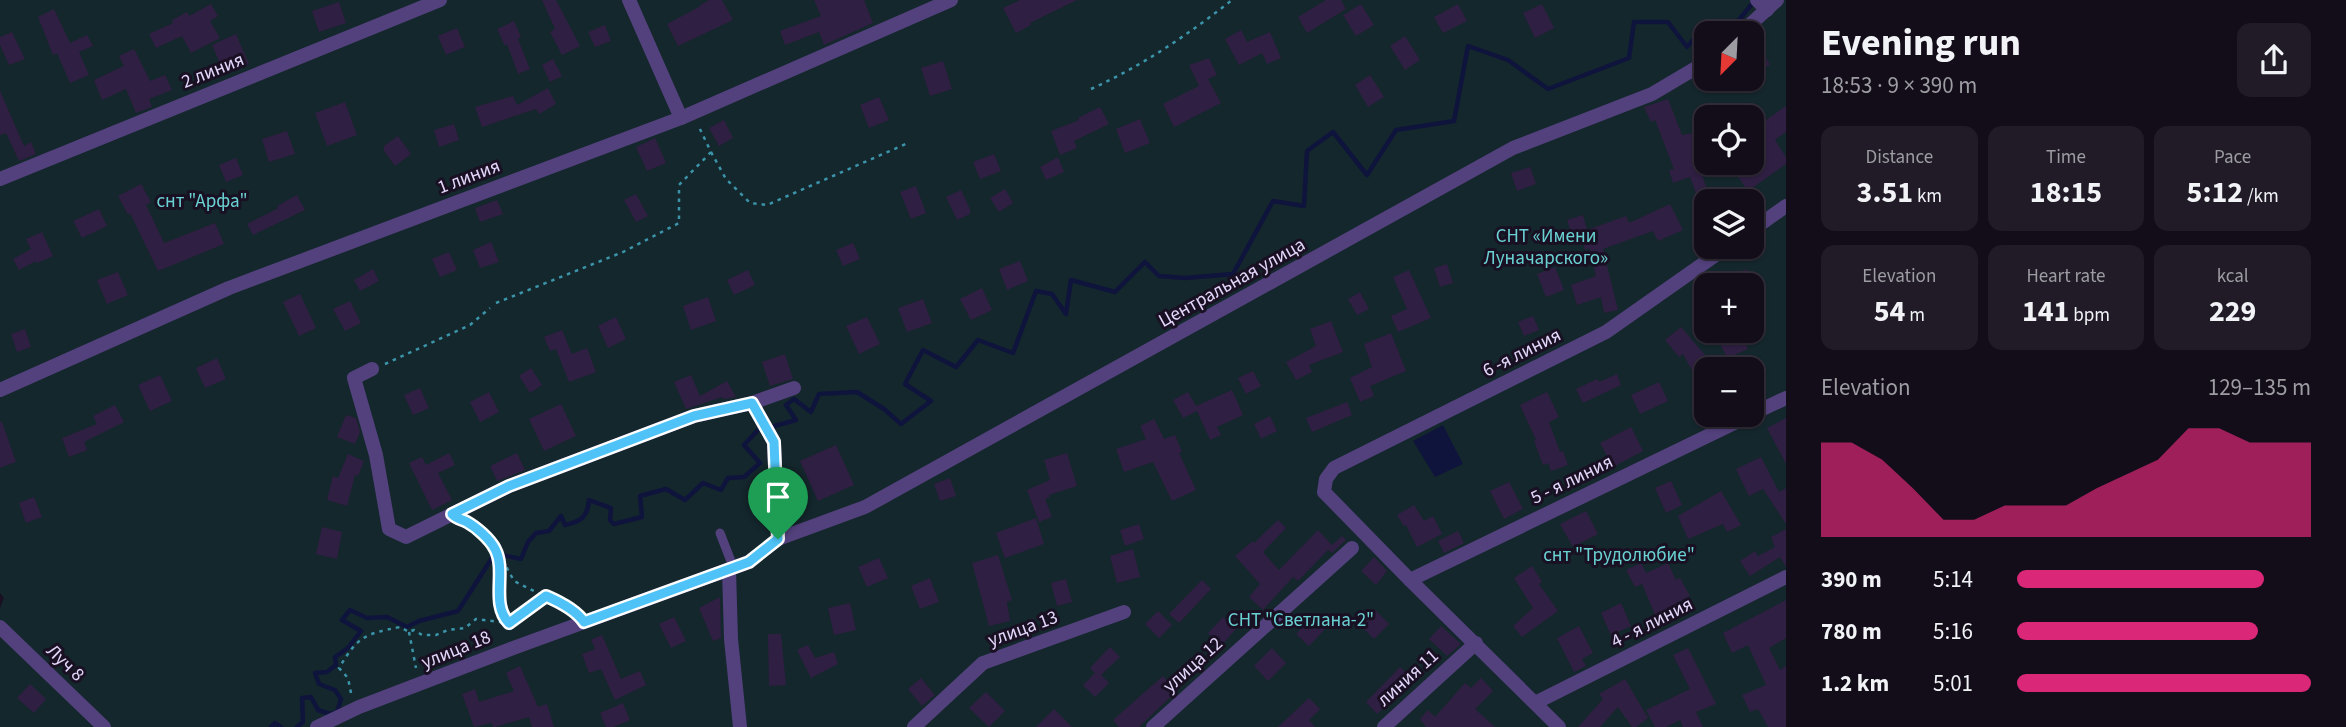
<!DOCTYPE html>
<html lang="en">
<head>
<meta charset="utf-8">
<style>
	:root { --surface:#130d1a; --page:#201b27; --text:#f1f3f6; --muted:#9d9ca2; --line:#322d39; --accent:#db2777 }
	body { margin:0; font-family:"Source Sans 3",sans-serif; background:var(--page); color:var(--text); height:100vh; display:flex; flex-direction:column; font-size:26px; white-space:nowrap }
	* { box-sizing:border-box; margin:0 }
	p { font-size:23px; color:var(--muted) }
	.icon { flex:none; width:38px; height:38px; fill:none; stroke:currentColor; stroke-width:2; stroke-linecap:round; stroke-linejoin:round }
	.map { position:relative; flex:1; overflow:hidden }
	.sheet { display:flex; flex-direction:column; background:var(--surface); width:560px }
	.sheet>* { flex:none }
	.needle { width:46px; rotate:204deg }
	.buttons { position:absolute; left:1694px; top:21px; display:grid; gap:14px }
	.buttons a { display:grid; place-items:center; width:70px; height:70px; border-radius:14px; background:var(--surface); box-shadow:0 2px 5px #0004,0 0 0 2px var(--line); font-size:35px }
	.pin { position:absolute; display:grid; place-items:center; width:60px; height:60px; color:#fff; margin:-72px -30px; border-radius:50% 50% 50% 0; rotate:-45deg; box-shadow:0 0 7px #0007 }
	.pin .icon { rotate:45deg }
	.round { display:grid; place-items:center; flex:none; width:74px; height:74px; border-radius:14px; background:var(--page) }
	.overview { display:flex; align-items:center; justify-content:space-between; height:119px; padding:0 35px }
	h1 { font-size:38px; font-weight:700; line-height:52px }
	.metrics { display:grid; grid-template-columns:repeat(3,1fr); gap:10px; height:119px; padding:7px 35px }
	.metrics div { display:grid; align-content:center; border-radius:14px; background:var(--page); text-align:center }
	.metrics b { font-size:30px; font-weight:700 }
	.metrics small { font-size:19px; font-weight:400 }
	.metrics p { font-size:19px }
	.chart { height:196px; padding:14px 35px }
	.chart p { display:flex; justify-content:space-between }
	.chart svg { width:100%; height:126px; margin-top:7px; fill:var(--accent); opacity:.7 }
	ul { padding:0 35px; list-style:none; font-size:23px }
	li { display:grid; grid-template-columns:112px 84px 1fr; align-items:center; height:52px }
	li i { height:18px; border-radius:9px; background:var(--accent) }
	main { display:flex; flex:1; min-height:0 }
	.map>svg:first-child { display:block }
	.green { fill:#14272c; fill-rule:evenodd }
	.water { fill:#0f143d }
	.lines { fill:none; stroke-linecap:round; stroke-linejoin:round }
	.stream { stroke:#0f143d; stroke-width:4.5 }
	.building { fill:#2f1f42 }
	.path { stroke:#3c94aa; stroke-width:2.5; stroke-dasharray:3.5 5; stroke-linecap:butt }
	.service { stroke:#53417d; stroke-width:9 }
	.minor { stroke:#53417d; stroke-width:14 }
	.route-casing { stroke:#fff; stroke-width:14 }
	.route { stroke:#4fc3f7; stroke-width:9 }
	.labels { text-anchor:middle; dominant-baseline:central; stroke-width:6; stroke-linejoin:round; paint-order:stroke }
	.street-label { font-size:19px; fill:#e4d7fb; stroke:#191123 }
	.park-label { font-size:19px; fill:#6ad2d3; stroke:#191123 }
</style>
</head>
<body>
<main>
<div class="map">
<svg width="1786" height="727" viewBox="0 0 1786 727">
	<rect width="100%" height="100%" fill="#191123"/>
	<!-- green -->
	<path class="green" d="M0,0H1786V727H0V608L4,598L0,593ZM1706,33H1752V79H1706ZM1706,117H1752V163H1706ZM1706,201H1752V247H1706ZM1706,285H1752V331H1706ZM1706,369H1752V415H1706Z"/>
	<!-- water -->
	<path class="water" d="M1443,425L1463,464L1435,477L1413,441Z"/>
	<g class="lines">
		<!-- stream -->
		<g class="stream">
			<path d="M771,427L796,420L786,405L794,399L811,412L819,394L857,392L884,409L901,424L931,401L905,384L923,350L956,367L978,340L1013,353L1036,291L1052,294L1066,314L1071,280L1115,292L1145,262L1159,276L1185,278L1233,274L1273,201L1304,206L1307,151L1333,132L1367,175L1396,130L1454,121L1468,46L1508,60L1548,89L1629,58L1634,22H1668L1687,47L1706,25H1735L1755,0"/>
			<path d="M271,727L275,723L281,727"/>
			<path d="M297,727L303,722L302,698L311,697L318,710L330,714L337,712L341,699L335,690L319,684L315,673L327,672L336,665L335,657L348,648L361,631L342,620L350,610L367,618L387,617L407,627L419,621L458,611L492,558L502,555L521,559L528,542L536,533L549,531L561,516L565,525C580,522 588,517 589,500L611,508L610,520L614,524L642,517L640,496L666,489L685,500L703,483L721,490L728,478L744,477L760,463L744,445L757,431"/>
		</g>
	</g>
	<!-- building -->
	<g class="building">
		<path d="M542,0H556L580,46L562,55L550,32L555,29Z"/>
		<path d="M709,0H722L733,20L678,46L667,24L701,6L700,5Z"/>
		<path d="M814,0H864L873,23L824,45L819,32L785,45L780,31L821,16Z"/>
		<path d="M1020,0H1077L1030,23L1031,25L1016,33L1003,8Z"/>
		<path d="M1326,0H1341L1346,9L1307,33L1298,17Z"/>
		<path d="M339,2L346,23L319,32L312,11Z"/>
		<path d="M211,4L218,16L210,21L220,38L191,53L182,36L156,48L149,34L173,23L172,20L187,12L189,16Z"/>
		<path d="M1361,4L1374,25L1356,36L1343,15Z"/>
		<path d="M1458,4L1467,21L1443,33L1434,17Z"/>
		<path d="M1542,4L1554,28L1535,38L1523,13Z"/>
		<path d="M54,9L70,43L87,35L93,46L79,52L89,75L70,83L57,53L53,55L38,17Z"/>
		<path d="M514,21L521,37L518,39L530,69L518,74L507,44L505,46L497,29Z"/>
		<path d="M605,25L611,41L595,47L588,32Z"/>
		<path d="M457,28L465,47L446,55L438,36Z"/>
		<path d="M1241,30L1247,42L1270,32L1281,58L1267,64L1262,53L1239,65L1225,39Z"/>
		<path d="M12,32L25,59L9,65L0,45V37Z"/>
		<path d="M236,34L249,64L225,75L212,45Z"/>
		<path d="M1405,36L1420,60L1405,70L1390,46Z"/>
		<path d="M1761,48L1770,65L1757,71L1752,62V53Z"/>
		<path d="M134,49L150,81L165,75L172,90L149,99L152,107L136,113L126,89L102,100L94,80L124,66L119,56Z"/>
		<path d="M1209,58L1217,75L1208,79L1221,103L1174,127L1163,104L1199,86L1189,65Z"/>
		<path d="M553,59L562,76L550,82L542,65Z"/>
		<path d="M943,61L952,89L930,96L921,68Z"/>
		<path d="M1370,75L1384,97L1368,107L1355,85Z"/>
		<path d="M548,88L556,104L539,114L536,109L482,127L475,107L513,96L517,105Z"/>
		<path d="M0,91L24,146L31,142L36,154L19,161L6,133L0,135Z"/>
		<path d="M879,97L889,120L869,128L860,105Z"/>
		<path d="M1668,99L1682,135L1706,131V162L1698,163L1711,201H1699L1690,177L1673,183L1669,170L1674,169L1655,120L1651,122L1644,107Z"/>
		<path d="M345,102L357,135L327,146L315,113Z"/>
		<path d="M1786,106V132L1775,140L1786,157V164L1748,191L1738,177L1764,158L1752,139V125L1761,119L1763,122Z"/>
		<path d="M1100,107L1109,124L1074,141L1077,148L1060,155L1051,131L1079,120L1078,118Z"/>
		<path d="M1140,119L1150,143L1125,153L1116,129Z"/>
		<path d="M724,120L733,138L719,146L709,128Z"/>
		<path d="M454,124L459,140L439,147L434,130Z"/>
		<path d="M287,131L295,154L269,162L262,139Z"/>
		<path d="M398,136L411,154L395,166L384,151V146Z"/>
		<path d="M655,138L666,163L647,171L636,147Z"/>
		<path d="M994,154L1001,171L980,179L973,162Z"/>
		<path d="M1058,157L1064,172L1046,180L1040,167Z"/>
		<path d="M236,158L243,175L226,182L219,165Z"/>
		<path d="M1530,167L1536,184L1517,191L1511,173Z"/>
		<path d="M141,184L151,202L146,205L164,243L215,223L224,244L158,271L130,213L128,215L118,196Z"/>
		<path d="M916,186L926,213L911,219L900,192Z"/>
		<path d="M1005,189L1013,203L999,212L990,198Z"/>
		<path d="M961,190L970,209V214L957,220L946,197Z"/>
		<path d="M636,194L648,216L636,222L624,200Z"/>
		<path d="M297,195L305,210L253,235L247,224L279,208L277,206Z"/>
		<path d="M497,200L503,214L480,222L475,208Z"/>
		<path d="M1670,204L1683,230L1658,241L1653,231L1603,249L1618,310L1604,313L1601,297L1577,305L1571,285L1596,276L1589,248L1585,250L1581,236L1573,239L1567,220L1583,215L1587,230L1626,216L1629,223Z"/>
		<path d="M99,209L107,226L82,238L73,221Z"/>
		<path d="M42,232L53,256L37,263L36,261L19,270L13,259L31,249L26,239Z"/>
		<path d="M491,242L499,262L480,268L473,250Z"/>
		<path d="M853,243L860,259L843,266L836,250Z"/>
		<path d="M449,252L457,270L440,277L432,259Z"/>
		<path d="M1020,261L1028,281L1007,290L999,269Z"/>
		<path d="M1447,264L1453,283L1440,287L1434,268Z"/>
		<path d="M1555,267L1564,290L1546,297L1537,274Z"/>
		<path d="M373,269L379,281L360,291L354,280Z"/>
		<path d="M1746,269L1755,285H1719Z"/>
		<path d="M748,270L755,285L734,295L727,280Z"/>
		<path d="M1409,270L1431,318L1398,332L1391,316L1407,309L1393,277Z"/>
		<path d="M118,272L128,295L107,304L97,280Z"/>
		<path d="M982,288L992,310L971,320L960,299Z"/>
		<path d="M1360,292L1369,309L1357,315L1348,299Z"/>
		<path d="M300,294L316,328L299,336L283,302Z"/>
		<path d="M708,297L716,321L691,330L683,306Z"/>
		<path d="M923,299L932,323L907,332L898,308Z"/>
		<path d="M350,301L361,323L345,331L333,309Z"/>
		<path d="M1533,316L1539,330L1524,336L1518,322Z"/>
		<path d="M616,317L626,339L608,348L598,326Z"/>
		<path d="M867,317L880,344L859,354L846,326Z"/>
		<path d="M1331,321L1343,352L1309,365L1312,372L1296,380L1286,362L1316,346L1310,329Z"/>
		<path d="M1681,327L1717,369H1706V396L1683,354L1679,357L1665,340Z"/>
		<path d="M25,329L31,347L17,352L11,334Z"/>
		<path d="M562,330L572,354L587,348L596,372L569,382L556,349L550,351L544,337Z"/>
		<path d="M1737,331H1740L1748,349L1727,358L1718,339Z"/>
		<path d="M1391,333L1406,371L1370,386L1374,396L1360,402L1350,378L1372,367L1364,344Z"/>
		<path d="M785,354L793,379L770,386L762,362Z"/>
		<path d="M217,358L226,379L205,388L196,368Z"/>
		<path d="M531,368L542,385L530,393L519,376Z"/>
		<path d="M1253,371L1261,386L1246,394L1238,378Z"/>
		<path d="M1617,374L1621,385L1583,403L1576,389L1597,379L1599,382Z"/>
		<path d="M160,375L172,401L150,411L138,385Z"/>
		<path d="M691,375L700,396L727,381L736,397L724,399L722,397L686,409L674,382Z"/>
		<path d="M1659,382L1668,401L1640,414L1631,395Z"/>
		<path d="M420,388L429,408L413,415L404,395Z"/>
		<path d="M1232,390L1243,415L1217,427L1221,435L1210,440L1197,411L1183,418L1173,400L1188,392L1196,406Z"/>
		<path d="M489,392L499,412L480,422L470,402Z"/>
		<path d="M1547,392L1559,417L1549,422L1560,452L1563,451L1568,465L1551,471L1548,463L1543,465L1534,441L1536,440L1520,405Z"/>
		<path d="M1347,402L1352,415L1312,432L1306,418Z"/>
		<path d="M561,404L576,436L544,451L529,419Z"/>
		<path d="M115,405L124,422L84,442L87,450L69,457L62,438L97,424L93,416Z"/>
		<path d="M346,415L356,418L360,432L355,444L337,437Z"/>
		<path d="M1270,416L1277,431L1261,439L1254,424Z"/>
		<path d="M1786,418V464L1767,428Z"/>
		<path d="M1154,419L1164,439L1175,435L1182,452L1179,453L1196,490L1172,501L1153,462L1124,472L1116,449L1146,439L1140,426Z"/>
		<path d="M0,422H2L16,462L0,468Z"/>
		<path d="M1631,427L1643,451L1613,467L1600,443Z"/>
		<path d="M836,445L854,485L818,501L800,461Z"/>
		<path d="M449,453L455,465L438,473L452,500L432,510L409,463L422,457L426,465Z"/>
		<path d="M517,453L525,470L497,481L490,466Z"/>
		<path d="M1067,453L1077,486L1049,495L1050,497L1045,499L1052,517L1039,522L1027,490L1050,480L1044,460Z"/>
		<path d="M348,454L364,461L358,476L355,475L347,506L327,500L333,476L338,478Z"/>
		<path d="M1761,457L1779,492L1786,488V524L1763,489L1749,496L1736,469Z"/>
		<path d="M950,478L956,496L940,501L934,484Z"/>
		<path d="M1671,481L1682,505L1666,513L1655,488Z"/>
		<path d="M1509,482L1523,509L1504,519L1490,491Z"/>
		<path d="M1721,491L1741,525L1727,532L1723,524L1688,539L1678,516Z"/>
		<path d="M34,497L42,517L26,523L19,503Z"/>
		<path d="M1414,505L1424,521L1433,516L1442,534L1417,547L1406,525L1404,526L1397,515Z"/>
		<path d="M1586,511L1598,534L1573,547L1560,524Z"/>
		<path d="M1036,518L1044,544L1005,558L996,533Z"/>
		<path d="M1278,520L1286,528L1263,552L1279,570L1318,530L1332,545L1342,536L1346,540L1332,553L1328,550L1298,581L1293,577L1263,610L1249,597L1260,584L1235,556L1253,541L1254,543Z"/>
		<path d="M1139,524L1144,539L1125,546L1120,530Z"/>
		<path d="M322,527L342,532L337,559L316,554Z"/>
		<path d="M1786,529V567L1780,557L1750,576L1740,561L1755,551L1758,556L1775,547L1771,537Z"/>
		<path d="M1458,531L1464,543L1444,553L1438,541Z"/>
		<path d="M1133,549L1140,577L1117,583L1110,556Z"/>
		<path d="M998,555L1012,600L1007,602L1010,621L989,626L972,563Z"/>
		<path d="M1374,557L1387,571L1376,585L1361,571Z"/>
		<path d="M879,558L888,578L867,587L858,567Z"/>
		<path d="M1641,563L1646,573L1668,563L1676,580L1680,578L1690,596L1676,603L1677,606L1655,615L1642,584L1635,587L1626,570Z"/>
		<path d="M1532,566L1542,582L1539,584L1558,611L1522,637L1513,626L1533,608L1514,578Z"/>
		<path d="M930,578L939,602L920,609L911,586Z"/>
		<path d="M1066,579L1072,602L1057,606L1051,583Z"/>
		<path d="M1202,580L1211,589L1179,623L1169,614Z"/>
		<path d="M720,597L721,638L713,641L699,608Z"/>
		<path d="M1786,600V638L1769,648L1780,670L1786,666V727H1768L1758,709L1750,712L1742,695L1766,685L1748,645L1732,653L1723,633Z"/>
		<path d="M850,603L856,630L834,635L828,608Z"/>
		<path d="M1621,603L1631,626L1611,635L1601,613Z"/>
		<path d="M1374,609L1389,624L1374,639L1359,624Z"/>
		<path d="M1158,611L1172,625L1159,638L1145,624Z"/>
		<path d="M1315,615L1327,627L1309,646L1296,634Z"/>
		<path d="M674,617L686,641L671,648L659,624Z"/>
		<path d="M1223,617L1236,629L1221,646L1208,633Z"/>
		<path d="M1441,626L1461,644L1447,656L1429,639Z"/>
		<path d="M1579,626L1593,653L1582,659L1586,666L1574,672L1557,638Z"/>
		<path d="M768,634H781L786,685L769,686Z"/>
		<path d="M602,635L621,679L640,671L646,685L615,700L601,669L589,673L582,654L595,649L591,640Z"/>
		<path d="M808,645L815,658L834,652L838,664L811,678L797,650Z"/>
		<path d="M1110,647L1120,657L1101,675L1109,683L1095,697L1083,685L1095,673L1090,668Z"/>
		<path d="M1272,648L1286,663L1268,681L1254,666Z"/>
		<path d="M1688,648L1716,704L1696,712L1703,727H1683L1680,720L1666,727H1655L1646,710L1690,689L1673,655Z"/>
		<path d="M520,666L538,707L547,704L554,727H532L529,717L495,727H493L492,723L474,727L462,694L475,689L479,702L514,691L506,673Z"/>
		<path d="M1400,667L1414,680L1377,714L1366,702Z"/>
		<path d="M1163,676L1177,691L1139,727H1119L1113,720Z"/>
		<path d="M921,678L935,695L922,706L908,689Z"/>
		<path d="M1481,678L1493,691L1475,709L1495,727H1426L1420,719L1428,710L1435,717L1465,683L1471,688Z"/>
		<path d="M1625,679L1648,718L1636,727H1632L1618,707L1600,727H1578L1603,699L1599,694Z"/>
		<path d="M30,684L46,699L34,713L17,698Z"/>
		<path d="M986,692L1005,711L989,727L969,708Z"/>
		<path d="M1309,698L1320,709L1309,720L1315,727H1278Z"/>
		<path d="M623,703L630,720L614,727H606L600,713Z"/>
		<path d="M1054,709L1072,727H1036Z"/>
	</g>
	<g class="lines">
		<!-- path -->
		<g class="path">
			<path d="M1091,89C1142,66 1189,34 1232,0"/>
			<path d="M711,152L726,179L750,203L767,205L908,143"/>
			<path d="M496,303L623,252L679,223V185L711,152L698,125"/>
			<path d="M385,364L470,325L490,308"/>
			<path d="M469,523L494,546L499,560L507,568L514,581L572,610"/>
			<path d="M500,561C500,578 497,598 502,614C504,621 510,627 513,634"/>
			<path d="M409,632L416,668"/>
			<path d="M351,693L348,678L339,668C358,636 365,634 400,627L409,632L414,630L422,635H436L448,630L465,628L476,619L508,623L546,596"/>
		</g>
		<!-- service -->
		<path class="service" d="M720,533L734,569"/>
		<!-- minor -->
		<g class="minor">
			<path d="M629,0L681,118"/>
			<path d="M1757,0L1767,10"/>
			<path d="M1741,33L1777,0"/>
			<path d="M0,179L440,0"/>
			<path d="M1752,230L1786,206"/>
			<path d="M372,369L354,378L376,455L389,529L406,537L509,486L694,416L752,403L794,388"/>
			<path d="M0,390L229,288L681,118L951,0"/>
			<path d="M752,403L774,442L778,539L865,507L1513,148L1652,94L1706,62"/>
			<path d="M1752,414L1786,398"/>
			<path d="M729,570L731,639L740,727"/>
			<path d="M1410,580L1751,415"/>
			<path d="M0,627L104,727"/>
			<path d="M1535,703L1786,577"/>
			<path d="M317,727L359,707L516,647L749,562"/>
			<path d="M914,727L983,663L1124,612"/>
			<path d="M1153,727L1352,548"/>
			<path d="M1384,727L1476,643"/>
			<path d="M1559,727L1410,580L1324,492L1326,479L1334,468L1606,332L1727,247"/>
		</g>
	</g>
	<g class="lines">
		<defs>
			<path id="route" d="M752,403L774,442L778,539L749,562L584,622C576,610 560,602 546,596L509,623C490,604 507,571 495,549C490,539 476,527 467,522C461,519 457,519 452,514L509,486L694,416Z"/>
		</defs>
		<!-- route casing -->
		<use href="#route" class="route-casing"/>
		<!-- route -->
		<use href="#route" class="route"/>
	</g>
	<g class="labels">
		<!-- street labels -->
		<g class="street-label">
			<text transform="translate(213 71) rotate(-22)">2 линия</text>
			<text transform="translate(469 177) rotate(-21)">1 линия</text>
			<text transform="translate(1232 283) rotate(-29)">Центральная улица</text>
			<text transform="translate(1522 353) rotate(-27)">6 -я линия</text>
			<text transform="translate(1572 480) rotate(-26)">5 - я линия</text>
			<text transform="translate(1652 623) rotate(-27)">4 - я линия</text>
			<text transform="translate(1023 629) rotate(-20)">улица 13</text>
			<text transform="translate(456 650) rotate(-22)">улица 18</text>
			<text transform="translate(65 663) rotate(44)">Луч 8</text>
			<text transform="translate(1193 665) rotate(-42)">улица 12</text>
			<text transform="translate(1408 678) rotate(-42)">линия 11</text>
		</g>
		<!-- park labels -->
		<g class="park-label">
			<text x="202" y="201">снт "Арфа"</text>
			<text x="1546" y="236">СНТ «Имени<tspan x="1546" dy="22">Луначарского»</tspan></text>
			<text x="1619" y="555">снт "Трудолюбие"</text>
			<text x="1301" y="620">СНТ "Светлана-2"</text>
		</g>
	</g>
</svg>
<div class="buttons">
<a><svg class="needle" viewBox="-14 -14 28 28"><path d="M0-13l5 13h-10z" fill="#e53935"/><path d="M0 13l5-13h-10z" fill="#9d9ca2"/></svg></a>
<a><svg class="icon" aria-label="locate" viewBox="0 0 24 24"><circle cx="12" cy="12" r="6"/><path d="M12 2v4M12 18v4M2 12h4M18 12h4"/></svg></a>
<a><svg class="icon" aria-label="layers" viewBox="0 0 24 24"><path d="M12 4l9 5-9 5-9-5zM3 14l9 5 9-5"/></svg></a>
<a>+</a>
<a>−</a>
</div>
<div class="pin" style="left:778px;top:539px;background:#1e9e55"><svg class="icon" aria-label="arrive" viewBox="0 0 24 24"><path d="M6 21V4h12l-3 4 3 4H6"/></svg></div>
</div>
<section class="sheet">
<div class="overview"><div><h1>Evening run</h1><p>18:53 · 9 × 390 m</p></div><a class="round"><svg class="icon" aria-label="share" viewBox="0 0 24 24"><path d="M12 15V3M7 8l5-5 5 5M5 13v7h14v-7"/></svg></a></div>
<div class="metrics">
<div><p>Distance</p><b>3.51<small> km</small></b></div>
<div><p>Time</p><b>18:15</b></div>
<div><p>Pace</p><b>5:12<small> /km</small></b></div>
</div>
<div class="metrics">
<div><p>Elevation</p><b>54<small> m</small></b></div>
<div><p>Heart rate</p><b>141<small> bpm</small></b></div>
<div><p>kcal</p><b>229</b></div>
</div>
<div class="chart"><p><span>Elevation</span>129–135 m</p>
<svg viewBox="0 0 160 44" preserveAspectRatio="none"><path d="M0 44V11L10 11L20 17L30 27L40 38L50 38L60 33L70 33L80 33L90 27L100 22L110 17L120 6L130 6L140 11L150 11L160 11V44z"/></svg>
</div>
<ul>
<li><b>390 m</b>5:14<i style="width:84%"></i></li>
<li><b>780 m</b>5:16<i style="width:82%"></i></li>
<li><b>1.2 km</b>5:01<i style="width:100%"></i></li>
</ul>
</section>
</main>
</body>
</html>
